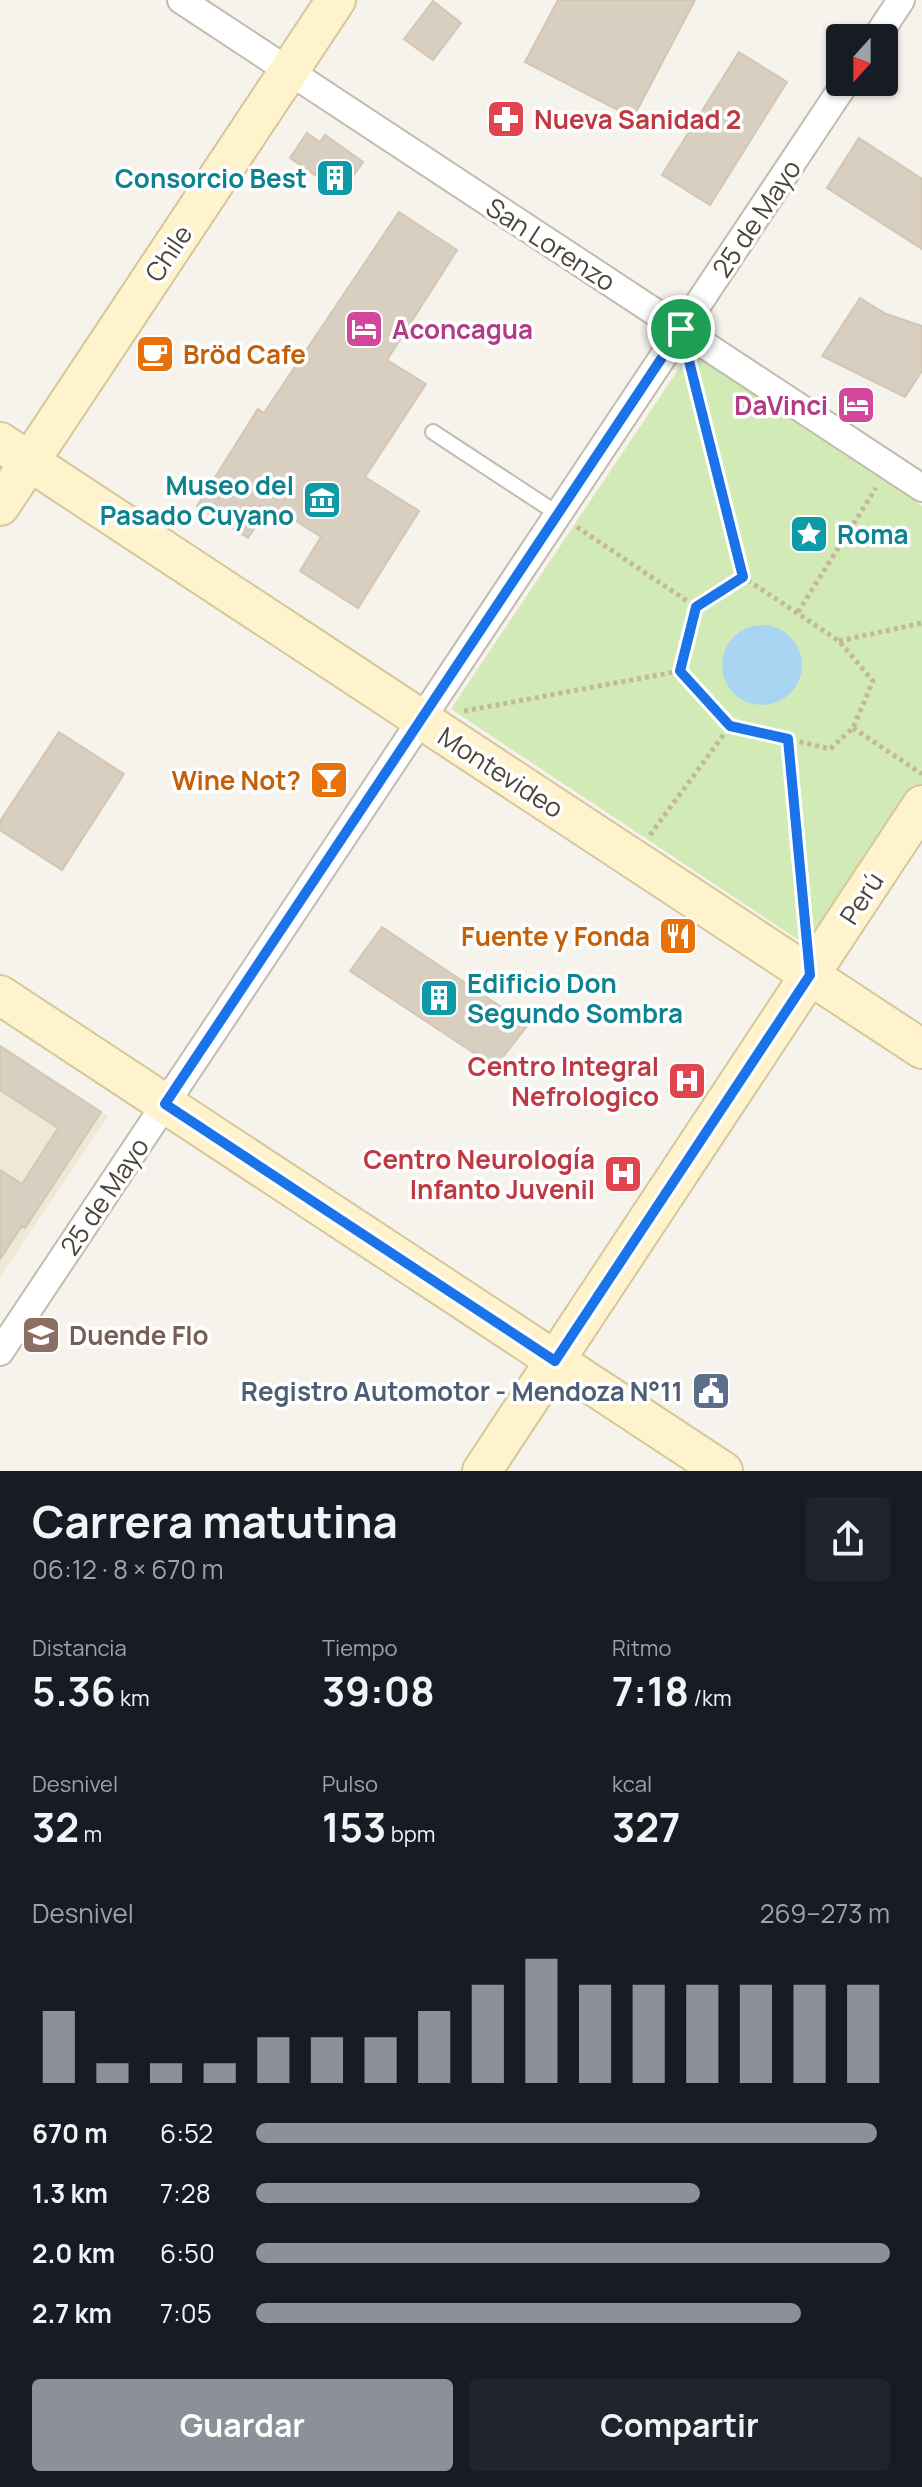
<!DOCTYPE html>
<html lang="es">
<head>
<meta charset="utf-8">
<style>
	:root { --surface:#171b24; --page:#20242c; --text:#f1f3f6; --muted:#9ea1a6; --accent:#8c9099 }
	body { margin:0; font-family:Manrope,sans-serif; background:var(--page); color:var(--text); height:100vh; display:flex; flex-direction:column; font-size:30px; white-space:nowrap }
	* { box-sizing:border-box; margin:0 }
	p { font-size:26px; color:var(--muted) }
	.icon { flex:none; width:44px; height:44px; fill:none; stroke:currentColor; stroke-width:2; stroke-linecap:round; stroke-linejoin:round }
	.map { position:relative; height:1471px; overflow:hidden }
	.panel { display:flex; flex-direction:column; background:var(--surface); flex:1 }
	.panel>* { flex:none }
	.needle { width:52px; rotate:201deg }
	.fabs { position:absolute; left:826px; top:24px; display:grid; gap:16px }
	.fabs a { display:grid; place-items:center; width:72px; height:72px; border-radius:8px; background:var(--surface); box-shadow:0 2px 6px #0004; font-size:40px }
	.pin { position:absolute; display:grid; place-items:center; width:68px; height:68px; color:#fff; margin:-34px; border:4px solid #fff; border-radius:50%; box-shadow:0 2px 8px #0007 }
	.round { display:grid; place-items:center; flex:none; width:84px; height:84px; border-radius:8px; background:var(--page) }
	.summary { display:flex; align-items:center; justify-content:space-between; height:136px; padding:0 32px }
	h1 { font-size:44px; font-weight:700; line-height:60px }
	.stats { display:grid; grid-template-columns:repeat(3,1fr); gap:12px; height:136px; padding:8px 32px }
	.stats div { display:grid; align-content:center }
	.stats b { font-size:40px; font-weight:700 }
	.stats small { font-size:22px; font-weight:400 }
	.stats p { font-size:22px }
	.chart { height:224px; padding:16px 32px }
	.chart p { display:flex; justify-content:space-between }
	.chart svg { width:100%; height:144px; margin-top:8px; stroke:var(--accent); stroke-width:6 }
	.cta { display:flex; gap:16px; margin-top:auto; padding:16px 32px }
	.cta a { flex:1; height:92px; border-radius:8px; background:var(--accent); color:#fff; font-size:32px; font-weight:700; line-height:92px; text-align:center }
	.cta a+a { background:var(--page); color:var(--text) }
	ul { padding:0 32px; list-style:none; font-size:26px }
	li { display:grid; grid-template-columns:128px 96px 1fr; align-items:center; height:60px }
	li i { height:20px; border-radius:10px; background:var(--accent) }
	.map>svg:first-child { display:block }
	.education { fill:#efe8d6 }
	.green { fill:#d2eab5 }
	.water { fill:#a9d4f2 }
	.building { fill:#d8cfc1; stroke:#d3c7b4; stroke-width:2 }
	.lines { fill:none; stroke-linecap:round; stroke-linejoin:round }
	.lane-casing { stroke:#c2bbae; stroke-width:18 }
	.street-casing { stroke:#c2bbae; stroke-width:30 }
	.secondary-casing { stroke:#d6c79b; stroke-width:42 }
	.path { stroke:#c4b79f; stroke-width:5; stroke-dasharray:4 4; stroke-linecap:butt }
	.lane { stroke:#fff; stroke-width:14 }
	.street { stroke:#fff; stroke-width:26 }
	.secondary { stroke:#fff3cd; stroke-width:38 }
	.route-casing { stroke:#fff; stroke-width:16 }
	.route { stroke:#1a73e8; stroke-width:10 }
	.labels { text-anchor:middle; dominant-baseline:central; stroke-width:7; stroke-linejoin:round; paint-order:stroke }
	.health-label { font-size:26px; font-weight:bold; fill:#be3a42; stroke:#fff; text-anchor:end }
	.culture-label { font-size:26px; font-weight:bold; fill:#0d838f; stroke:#fff; text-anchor:end }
	.street-label { font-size:26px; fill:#4b4439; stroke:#fff }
	.hotel-label { font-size:26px; font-weight:bold; fill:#b23c85; stroke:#fff; text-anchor:start }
	.food-label { font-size:26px; font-weight:bold; fill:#c56008; stroke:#fff; text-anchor:end }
	.education-label { font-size:26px; font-weight:bold; fill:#785e54; stroke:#fff; text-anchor:start }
	.service-label { font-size:26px; font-weight:bold; fill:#4e5e75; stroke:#fff; text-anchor:end }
</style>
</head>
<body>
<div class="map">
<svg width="922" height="1471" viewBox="0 0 922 1471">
	<rect width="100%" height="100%" fill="#f6f3ec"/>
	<!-- education -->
	<path class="education" d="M0,1044L108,1116L0,1277Z"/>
	<!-- green -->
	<path class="green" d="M690,352L922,506V790L815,951L451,709Z"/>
	<!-- water -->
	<circle class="water" cx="762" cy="665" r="40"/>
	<!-- building -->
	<g class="building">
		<path d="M558,0H695L633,118L525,62Z"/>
		<path d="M433,1L461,23L433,60L404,39Z"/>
		<path d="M739,52L787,82L710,205L662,175Z"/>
		<path d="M307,133L320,142L325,135L363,162L341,193L290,158Z"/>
		<path d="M859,138L922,179V249L827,188Z"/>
		<path d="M399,212L457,250L387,360L426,384L365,477L419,511L358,608L300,571L321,537L270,504L248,538L197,506L258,409L264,413Z"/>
		<path d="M860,298L886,314L922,326V371L905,397L822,356Z"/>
		<path d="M59,732L124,774L62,870L0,830V821Z"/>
		<path d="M382,927L528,1025L495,1067L350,971Z"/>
		<path d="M0,1046L101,1112L25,1228L22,1226L0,1259V1170L22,1184L58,1128L0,1090Z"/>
	</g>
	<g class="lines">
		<defs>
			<path id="lane" d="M433,432L558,514"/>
			<g id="street">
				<path d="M181,0L922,488"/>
				<path d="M876,38L901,0"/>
				<path d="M0,1352L846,82"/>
			</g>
			<g id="secondary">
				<path d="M0,442L922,1049"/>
				<path d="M0,506L336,0"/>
				<path d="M0,995L723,1471"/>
				<path d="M482,1471L922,805"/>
			</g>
		</defs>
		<!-- lane casing -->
		<use href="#lane" class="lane-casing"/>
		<!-- street casing -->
		<use href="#street" class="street-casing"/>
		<!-- secondary casing -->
		<use href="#secondary" class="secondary-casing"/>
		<!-- path -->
		<g class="path">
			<path d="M690,365L743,577L839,641L873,681L853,728L830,749L788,739"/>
			<path d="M577,527L696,607"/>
			<path d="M798,612L876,488"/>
			<path d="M839,641L922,623"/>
			<path d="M680,671L696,607L743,577"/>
			<path d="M464,711L680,671L730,726L788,739L805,927"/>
			<path d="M853,728L922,774"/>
			<path d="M650,835L730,726"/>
		</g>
		<!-- lane -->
		<use href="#lane" class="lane"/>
		<!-- street -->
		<use href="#street" class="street"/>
		<!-- secondary -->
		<use href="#secondary" class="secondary"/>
	</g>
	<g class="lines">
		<defs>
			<path id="route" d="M681,329L743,577L696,607L680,671L730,726L788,739L810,975L555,1361L165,1104Z"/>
		</defs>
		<!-- route casing -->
		<use href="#route" class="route-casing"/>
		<!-- route -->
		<use href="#route" class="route"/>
	</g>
	<!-- icons -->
	<defs>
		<symbol id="pharmacy-square" viewBox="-11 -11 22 22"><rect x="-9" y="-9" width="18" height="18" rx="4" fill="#e0444e" stroke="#fff"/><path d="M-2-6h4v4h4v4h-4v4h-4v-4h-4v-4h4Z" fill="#fff"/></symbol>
		<symbol id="building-square" viewBox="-11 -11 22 22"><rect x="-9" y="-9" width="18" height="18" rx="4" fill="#0f9aa8" stroke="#fff"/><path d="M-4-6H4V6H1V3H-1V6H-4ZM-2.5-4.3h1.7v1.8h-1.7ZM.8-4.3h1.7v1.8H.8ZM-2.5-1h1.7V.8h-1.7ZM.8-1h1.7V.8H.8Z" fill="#fff"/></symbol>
		<symbol id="hotel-square" viewBox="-11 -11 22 22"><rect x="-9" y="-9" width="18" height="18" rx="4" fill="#d1479c" stroke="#fff"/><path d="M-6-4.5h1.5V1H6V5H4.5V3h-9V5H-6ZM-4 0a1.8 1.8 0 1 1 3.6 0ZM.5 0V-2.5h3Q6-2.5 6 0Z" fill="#fff"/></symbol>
		<symbol id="cafe-square" viewBox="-11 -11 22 22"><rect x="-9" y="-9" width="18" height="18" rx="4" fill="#e8710a" stroke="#fff"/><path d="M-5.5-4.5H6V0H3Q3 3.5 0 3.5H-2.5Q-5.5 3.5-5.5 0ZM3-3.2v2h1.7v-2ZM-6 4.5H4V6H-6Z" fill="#fff"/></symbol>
		<symbol id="museum-square" viewBox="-11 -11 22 22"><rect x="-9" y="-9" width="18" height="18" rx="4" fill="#0f9aa8" stroke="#fff"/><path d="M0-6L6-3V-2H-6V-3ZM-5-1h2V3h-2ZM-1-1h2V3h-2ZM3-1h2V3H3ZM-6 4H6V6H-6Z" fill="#fff"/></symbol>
		<symbol id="sight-square" viewBox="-11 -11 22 22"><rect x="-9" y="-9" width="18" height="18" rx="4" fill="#0f9aa8" stroke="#fff"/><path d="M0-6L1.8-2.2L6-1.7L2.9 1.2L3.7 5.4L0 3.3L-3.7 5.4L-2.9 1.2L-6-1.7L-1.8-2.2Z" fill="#fff"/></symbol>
		<symbol id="bar-square" viewBox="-11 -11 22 22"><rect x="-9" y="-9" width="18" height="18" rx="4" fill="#e8710a" stroke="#fff"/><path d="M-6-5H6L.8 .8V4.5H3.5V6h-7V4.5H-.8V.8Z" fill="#fff"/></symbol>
		<symbol id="restaurant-square" viewBox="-11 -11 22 22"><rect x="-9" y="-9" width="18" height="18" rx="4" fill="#e8710a" stroke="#fff"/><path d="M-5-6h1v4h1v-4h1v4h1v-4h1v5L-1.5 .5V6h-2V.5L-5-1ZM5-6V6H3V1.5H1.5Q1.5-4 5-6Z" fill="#fff"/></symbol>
		<symbol id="hospital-square" viewBox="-11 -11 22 22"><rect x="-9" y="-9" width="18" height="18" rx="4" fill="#e0444e" stroke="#fff"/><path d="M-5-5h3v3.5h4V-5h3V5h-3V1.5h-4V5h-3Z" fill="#fff"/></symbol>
		<symbol id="school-square" viewBox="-11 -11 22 22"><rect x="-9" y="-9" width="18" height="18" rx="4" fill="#8d6e63" stroke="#fff"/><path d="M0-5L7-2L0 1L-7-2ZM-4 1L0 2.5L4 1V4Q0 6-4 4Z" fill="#fff"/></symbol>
		<symbol id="civic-square" viewBox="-11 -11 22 22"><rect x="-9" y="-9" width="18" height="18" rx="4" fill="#5c6f8a" stroke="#fff"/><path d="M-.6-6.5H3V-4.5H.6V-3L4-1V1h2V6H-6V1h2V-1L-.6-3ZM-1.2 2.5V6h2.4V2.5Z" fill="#fff"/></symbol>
	</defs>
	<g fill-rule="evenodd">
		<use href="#pharmacy-square" x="484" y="97" width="44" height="44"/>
		<use href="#building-square" x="313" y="156" width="44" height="44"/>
		<use href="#hotel-square" x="342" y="307" width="44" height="44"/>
		<use href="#cafe-square" x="133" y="332" width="44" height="44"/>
		<use href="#hotel-square" x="834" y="383" width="44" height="44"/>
		<use href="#museum-square" x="300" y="478" width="44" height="44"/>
		<use href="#sight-square" x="787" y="512" width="44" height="44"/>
		<use href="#bar-square" x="307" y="758" width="44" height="44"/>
		<use href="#restaurant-square" x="656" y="914" width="44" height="44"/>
		<use href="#building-square" x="417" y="976" width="44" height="44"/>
		<use href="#hospital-square" x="665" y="1059" width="44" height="44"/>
		<use href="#hospital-square" x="601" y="1152" width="44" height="44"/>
		<use href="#school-square" x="19" y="1313" width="44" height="44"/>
		<use href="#civic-square" x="689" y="1369" width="44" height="44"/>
	</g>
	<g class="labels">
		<!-- health labels -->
		<g class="health-label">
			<text x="534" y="119" text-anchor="start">Nueva Sanidad 2</text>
			<text x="659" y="1066">Centro Integral<tspan x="659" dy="30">Nefrologico</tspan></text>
			<text x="595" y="1159">Centro Neurología<tspan x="595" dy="30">Infanto Juvenil</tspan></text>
		</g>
		<!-- culture labels -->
		<g class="culture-label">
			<text x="307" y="178">Consorcio Best</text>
			<text x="294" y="485">Museo del<tspan x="294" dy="30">Pasado Cuyano</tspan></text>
			<text x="837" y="534" text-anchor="start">Roma</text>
			<text x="467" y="983" text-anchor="start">Edificio Don<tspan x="467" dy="30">Segundo Sombra</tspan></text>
		</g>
		<!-- street labels -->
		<g class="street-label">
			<text transform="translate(756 218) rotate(-56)">25 de Mayo</text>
			<text transform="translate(551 244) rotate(33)">San Lorenzo</text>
			<text transform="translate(168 253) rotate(-56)">Chile</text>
			<text transform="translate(501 772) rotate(33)">Montevideo</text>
			<text transform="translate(861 898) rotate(-57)">Perú</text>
			<text transform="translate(104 1196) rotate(-56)">25 de Mayo</text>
		</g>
		<!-- hotel labels -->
		<g class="hotel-label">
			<text x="392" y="329">Aconcagua</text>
			<text x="828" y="405" text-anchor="end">DaVinci</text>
		</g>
		<!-- food labels -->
		<g class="food-label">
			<text x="183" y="354" text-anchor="start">Bröd Cafe</text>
			<text x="301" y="780">Wine Not?</text>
			<text x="650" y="936">Fuente y Fonda</text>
		</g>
		<!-- education labels -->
		<g class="education-label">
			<text x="69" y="1335">Duende Flo</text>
		</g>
		<!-- service labels -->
		<g class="service-label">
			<text x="683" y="1391">Registro Automotor - Mendoza N°11</text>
		</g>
	</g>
</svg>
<div class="fabs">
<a><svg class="needle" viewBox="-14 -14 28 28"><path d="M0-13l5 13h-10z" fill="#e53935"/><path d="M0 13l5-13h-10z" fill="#9ea1a6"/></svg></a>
</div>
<div class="pin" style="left:681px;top:329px;background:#1e9e55"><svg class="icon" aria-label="arrive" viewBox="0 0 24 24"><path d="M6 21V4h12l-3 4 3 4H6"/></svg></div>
</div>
<section class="panel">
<div class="summary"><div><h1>Carrera matutina</h1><p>06:12 · 8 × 670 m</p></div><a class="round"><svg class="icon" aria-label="share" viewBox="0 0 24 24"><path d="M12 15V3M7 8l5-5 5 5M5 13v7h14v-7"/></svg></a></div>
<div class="stats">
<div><p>Distancia</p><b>5.36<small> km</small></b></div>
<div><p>Tiempo</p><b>39:08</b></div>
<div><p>Ritmo</p><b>7:18<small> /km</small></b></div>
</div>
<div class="stats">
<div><p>Desnivel</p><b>32<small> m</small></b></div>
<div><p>Pulso</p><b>153<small> bpm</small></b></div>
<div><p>kcal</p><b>327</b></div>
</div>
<div class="chart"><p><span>Desnivel</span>269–273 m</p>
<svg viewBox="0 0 160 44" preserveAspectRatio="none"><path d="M5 44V22M15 44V38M25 44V38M35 44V38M45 44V30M55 44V30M65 44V30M75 44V22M85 44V14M95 44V6M105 44V14M115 44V14M125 44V14M135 44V14M145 44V14M155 44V14"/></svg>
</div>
<ul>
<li><b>670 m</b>6:52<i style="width:98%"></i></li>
<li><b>1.3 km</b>7:28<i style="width:70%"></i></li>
<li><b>2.0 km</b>6:50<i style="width:100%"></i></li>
<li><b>2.7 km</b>7:05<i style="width:86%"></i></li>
</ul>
<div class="cta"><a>Guardar</a><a>Compartir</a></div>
</section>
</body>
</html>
